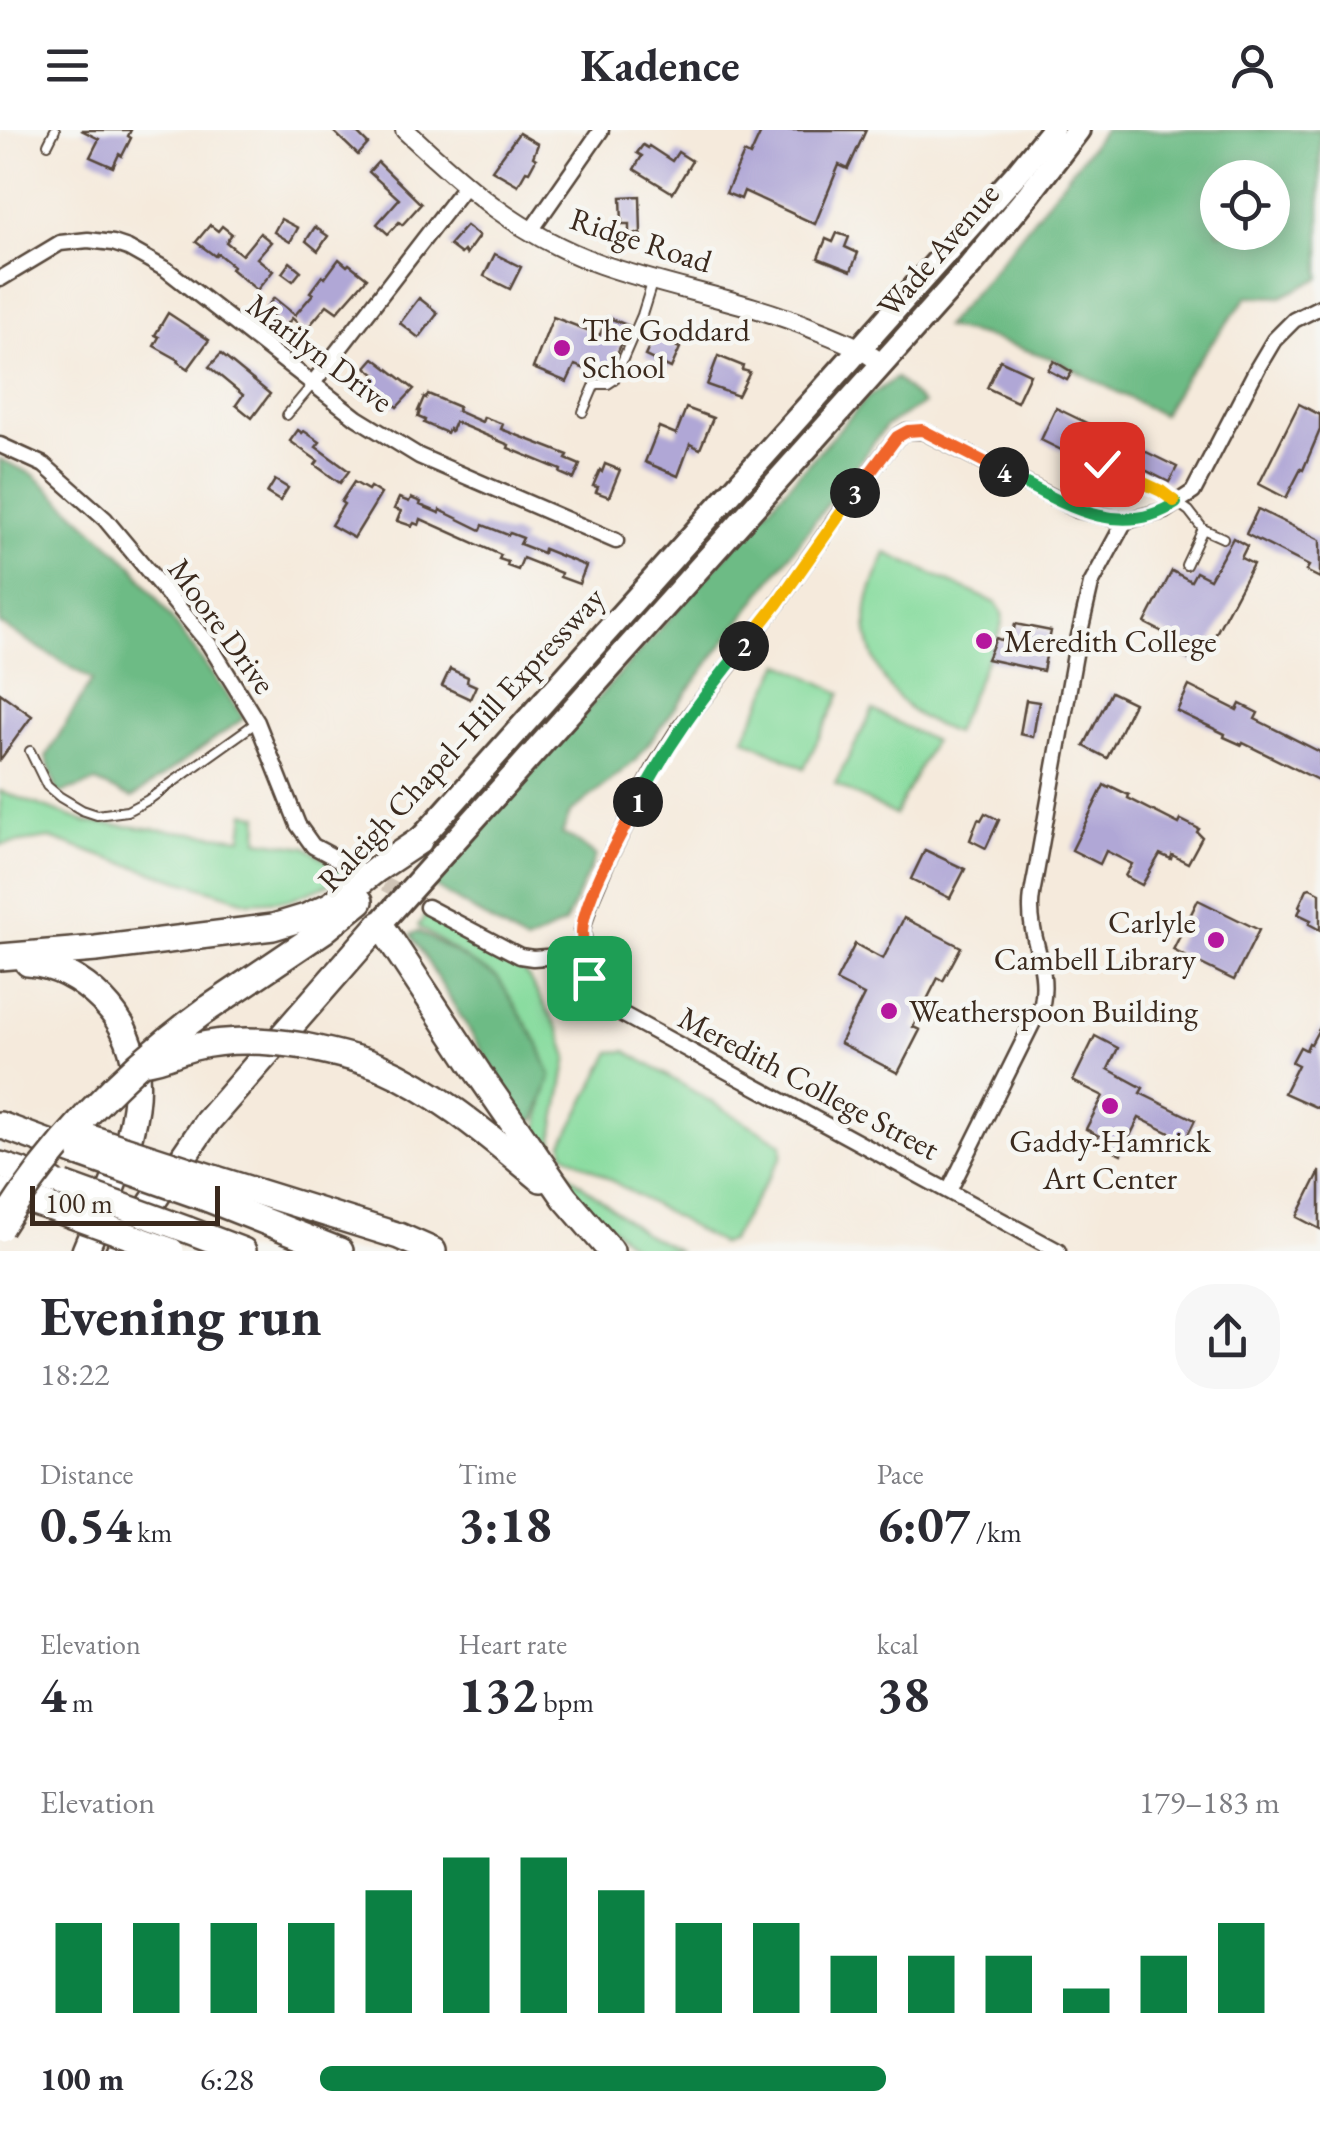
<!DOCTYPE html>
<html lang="en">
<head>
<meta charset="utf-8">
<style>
	:root { --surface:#fff; --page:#f7f7f7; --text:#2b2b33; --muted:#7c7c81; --accent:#0b8043 }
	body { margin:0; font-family:"EB Garamond",serif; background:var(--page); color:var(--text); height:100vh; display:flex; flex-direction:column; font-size:38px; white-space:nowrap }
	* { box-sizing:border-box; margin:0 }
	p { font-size:32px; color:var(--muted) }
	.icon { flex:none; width:55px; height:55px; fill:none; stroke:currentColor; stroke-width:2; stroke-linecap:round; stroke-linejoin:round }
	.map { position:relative; height:1121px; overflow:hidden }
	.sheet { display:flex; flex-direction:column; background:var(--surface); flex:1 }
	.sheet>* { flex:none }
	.controls { position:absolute; left:1200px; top:30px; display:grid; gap:20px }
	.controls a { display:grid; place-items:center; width:90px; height:90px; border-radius:50%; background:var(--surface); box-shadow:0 5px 25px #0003; font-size:50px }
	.scale { position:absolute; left:30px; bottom:25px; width:190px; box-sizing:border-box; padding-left:10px; border:5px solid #3b2a1e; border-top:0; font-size:28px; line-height:35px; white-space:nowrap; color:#3b2a1e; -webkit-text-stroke:8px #f6f6f2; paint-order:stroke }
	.pin { position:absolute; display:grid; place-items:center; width:85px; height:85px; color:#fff; margin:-42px; border-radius:20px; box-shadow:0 5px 15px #0006 }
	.km { position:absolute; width:50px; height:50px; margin:-25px; border-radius:50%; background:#222; color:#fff; font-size:28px; line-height:50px; text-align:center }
	.round { display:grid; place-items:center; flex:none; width:105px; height:105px; border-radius:40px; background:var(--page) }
	.summary { display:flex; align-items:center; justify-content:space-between; height:170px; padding:0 40px }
	h1 { font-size:55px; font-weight:700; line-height:75px }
	.stats { display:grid; grid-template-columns:repeat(3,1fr); gap:15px; height:170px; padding:10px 40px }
	.stats div { display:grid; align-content:center }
	.stats b { font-size:50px; font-weight:700 }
	.stats small { font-size:28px; font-weight:400 }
	.stats p { font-size:28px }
	.chart { height:280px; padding:20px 40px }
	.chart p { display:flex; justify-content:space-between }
	.chart svg { width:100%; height:180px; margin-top:10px; stroke:var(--accent); stroke-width:6 }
	ul { padding:0 40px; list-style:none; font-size:32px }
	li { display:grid; grid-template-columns:160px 120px 1fr; align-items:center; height:75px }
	li i { height:25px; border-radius:12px; background:var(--accent) }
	header { display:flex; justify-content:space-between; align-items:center; height:130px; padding:0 40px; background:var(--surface); font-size:45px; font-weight:700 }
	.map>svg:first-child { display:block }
	.green { fill:#87db9e; stroke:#61825e; stroke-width:2.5 }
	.forest { fill:#6dbb85; stroke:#547252; stroke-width:2.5; fill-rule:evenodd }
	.building { fill:#b0a7d6 }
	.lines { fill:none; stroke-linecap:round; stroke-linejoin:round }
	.minor-tunnel { stroke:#d0c4b6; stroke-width:14; stroke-dasharray:14 7; stroke-linecap:butt }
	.service-casing { stroke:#57473a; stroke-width:12 }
	.minor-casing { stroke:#57473a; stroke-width:19 }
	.tertiary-casing { stroke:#57473a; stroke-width:22 }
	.primary-casing { stroke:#57473a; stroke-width:28 }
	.motorway-casing { stroke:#57473a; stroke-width:30 }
	.service { stroke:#fff; stroke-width:8 }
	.minor { stroke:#fff; stroke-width:14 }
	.tertiary { stroke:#fff; stroke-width:18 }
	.primary { stroke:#fff; stroke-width:22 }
	.motorway { stroke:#fff; stroke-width:25 }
	.motorway-bridge-casing { stroke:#57473a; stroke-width:30; stroke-linecap:butt }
	.motorway-bridge { stroke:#fff; stroke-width:25 }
	.split-1-casing { stroke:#fff; stroke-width:20 }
	.split-2-casing { stroke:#fff; stroke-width:20 }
	.split-3-casing { stroke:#fff; stroke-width:20 }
	.split-4-casing { stroke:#fff; stroke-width:20 }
	.split-5-casing { stroke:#fff; stroke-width:20 }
	.split-6-casing { stroke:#fff; stroke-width:20 }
	.split-1 { stroke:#f0652b; stroke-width:12 }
	.split-2 { stroke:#22a559; stroke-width:12 }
	.split-3 { stroke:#f5b400; stroke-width:12 }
	.split-4 { stroke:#f0652b; stroke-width:12 }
	.split-5 { stroke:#22a559; stroke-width:12 }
	.split-6 { stroke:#f5b400; stroke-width:12 }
	.poi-dot { fill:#b5179e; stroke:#f6f6f2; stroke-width:4 }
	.labels { text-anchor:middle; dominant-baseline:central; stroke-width:9; stroke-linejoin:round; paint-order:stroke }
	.street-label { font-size:32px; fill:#3b2a1e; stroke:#f6f6f2 }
	.poi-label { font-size:32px; fill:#3b2a1e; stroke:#f6f6f2; text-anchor:start }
</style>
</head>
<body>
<header><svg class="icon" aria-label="menu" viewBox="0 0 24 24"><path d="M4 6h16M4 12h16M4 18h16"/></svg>Kadence<svg class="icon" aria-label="person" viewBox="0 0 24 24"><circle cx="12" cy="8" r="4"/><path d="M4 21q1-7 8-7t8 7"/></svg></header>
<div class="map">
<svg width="1320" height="1121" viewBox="0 0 1320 1121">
	<rect width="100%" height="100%" fill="#f6f6f2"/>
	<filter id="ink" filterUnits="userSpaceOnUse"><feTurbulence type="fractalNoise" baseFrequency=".01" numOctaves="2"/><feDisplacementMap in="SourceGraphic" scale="20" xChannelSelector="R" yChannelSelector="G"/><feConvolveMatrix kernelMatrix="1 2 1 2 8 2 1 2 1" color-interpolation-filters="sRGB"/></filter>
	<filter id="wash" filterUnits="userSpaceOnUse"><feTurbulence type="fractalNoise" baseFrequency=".0048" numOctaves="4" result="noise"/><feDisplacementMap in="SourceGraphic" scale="40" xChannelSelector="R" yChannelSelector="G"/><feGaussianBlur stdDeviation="2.25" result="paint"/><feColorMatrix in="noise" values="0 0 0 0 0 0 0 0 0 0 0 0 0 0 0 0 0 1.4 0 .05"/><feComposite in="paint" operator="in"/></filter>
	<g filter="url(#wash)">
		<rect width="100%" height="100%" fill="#f5eadc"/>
		<!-- green -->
		<g class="green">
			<path d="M886,423L996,473C1004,483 1004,488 1000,500L954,603C939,596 924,591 912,581C879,554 859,509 869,467C873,452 880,437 886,423Z"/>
			<path d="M781,533L841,563L804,638L744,608Z"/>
			<path d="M873,580L933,611L895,685L835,654Z"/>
			<path d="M0,661L86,692L242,708L245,682L259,686L258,710L306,717L350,746L288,770L249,772L101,726L50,708L0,715Z"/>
			<path d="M427,783L514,832L528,847L559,900L568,927L553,1007L555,1021L561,1034L571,1046L643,1103L680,1121H638C608,1093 556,1052 540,1014C536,1002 540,987 543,974L526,964L488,844L418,796Z"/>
			<path d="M626,921L782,1014V1026L730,1111L721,1114L564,1023L563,1013L611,922Z"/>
		</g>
		<!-- forest -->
		<g class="forest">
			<path d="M1104,0H1320V148L1281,167L1248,166L1185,247L1162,285L1053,229L984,206L944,197L991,143ZM1218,48H1272V102H1218Z"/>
			<path d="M896,248L923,274L886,296L637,629L570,683L562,704L574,709L596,726L565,793L526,813L431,754L867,268Z"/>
			<path d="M0,329L34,345L133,436L244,588L132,668L96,652L58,664L46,627L92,550L0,494Z"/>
			<path d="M418,801L498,848L538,913L551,946L536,989L526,993L411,805Z"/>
		</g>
		<g id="blocks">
			<!-- building -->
			<g class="building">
				<path d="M81,0H131L128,6L131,8L122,26L119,24L113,37L90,27L99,9Z"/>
				<path d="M332,0H354L368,14L358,25Z"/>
				<path d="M762,0H866L848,39L839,35L815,94L744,61L741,69L726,63L744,23L750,26Z"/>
				<path d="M519,3L538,14L533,27L536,29L529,42L526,41L518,55L492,40Z"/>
				<path d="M643,15L648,18L649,16L672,31L678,22L692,31L673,63L634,39L642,26L637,23Z"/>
				<path d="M378,32L421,74L402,95L399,92L388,104L377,94L399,69L369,42Z"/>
				<path d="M640,66L641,104H629V94H622L621,67Z"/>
				<path d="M281,89L298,98L290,112L274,102Z"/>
				<path d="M210,95L218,101L222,96L232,104L226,112L242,125L260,103L271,112L257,128L273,141L257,160L231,139L233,136L217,123L215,126L196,112Z"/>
				<path d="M466,96L479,106L466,124L464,121L461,124L449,115Z"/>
				<path d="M315,97L328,106L318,121L306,111Z"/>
				<path d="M837,103L849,107L845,117L858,123L851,141L818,128L826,109L833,112Z"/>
				<path d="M495,124L521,137L510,159L484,146Z"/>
				<path d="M339,129L347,136L349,134L367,148L337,182L327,175L306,200L292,188L285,197L265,179L274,168L295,185L313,164L310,162L322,146L325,148Z"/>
				<path d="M290,132L301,141L293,151L282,143Z"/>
				<path d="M419,168L438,183L419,208L400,193Z"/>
				<path d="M168,183L209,210L188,239L178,232L179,230L154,216L159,207L155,205Z"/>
				<path d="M553,187L600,205L607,187L629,196L608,245L603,246L575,235L567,252L533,238Z"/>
				<path d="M654,207L680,218L671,238L645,226Z"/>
				<path d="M221,224L270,264L252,288L236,275L243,265L209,237Z"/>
				<path d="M718,226L743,236L742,240L750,242L738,266L707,255Z"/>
				<path d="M374,228L414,259L397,277L370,256L376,245L366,237Z"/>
				<path d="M1000,230L1030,244L1017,272L987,258Z"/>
				<path d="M1054,231L1072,242L1067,250L1048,240Z"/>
				<path d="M428,264L459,277L457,281L482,292L484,287L503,294L501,299L568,325L566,329L580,335L574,349L560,343L561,340L508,318L509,315L455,292L451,301L449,299L447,303L424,293L425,290L418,287L420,281H418L424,267L426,268Z"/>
				<path d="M1299,274L1320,285V300L1303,340L1301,339L1286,368L1259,354Z"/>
				<path d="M686,278L713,288L700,319L690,314L678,346L645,332L659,297L676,304Z"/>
				<path d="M1056,278L1177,337L1169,352L1095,315L1086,332L1041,310Z"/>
				<path d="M298,300L302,303L304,301L320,312L316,317L349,341L340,353L315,335L318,331L290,311Z"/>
				<path d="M605,334L620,340L609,367L596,362L598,357L593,356L600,340L602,342Z"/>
				<path d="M275,350L288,358L280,371L267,363Z"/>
				<path d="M354,352L368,360L370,357L381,364L354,408L331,395L344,374L341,372Z"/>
				<path d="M399,368L409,372L411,368L421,372L420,375L439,383L440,380L481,400L483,395L508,405L510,403L523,408L520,414L543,423L544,419L586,436L579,454L560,447L561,443L523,428L518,440L507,436L508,432L499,429L501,425L421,389L419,395L414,393L412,396L397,391L401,381L394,379Z"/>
				<path d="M1258,379L1320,410V448L1306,441L1309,436L1246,404Z"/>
				<path d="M1233,408L1247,416L1241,428L1253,434L1199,535L1174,522L1180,511L1145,493L1172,441L1191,451L1196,442L1210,449Z"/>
				<path d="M1015,494L1051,501L1043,541L987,529L996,508L1011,514Z"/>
				<path d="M450,539L468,547L467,552L476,556L470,569L442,556Z"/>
				<path d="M1189,556L1237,580L1240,574L1258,583L1255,589L1320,622V651L1243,613L1242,615L1224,607L1225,604L1177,581Z"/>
				<path d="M1111,562L1134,573L1107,628L1084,616Z"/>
				<path d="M0,563L32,586L0,630Z"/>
				<path d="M1026,570L1039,572L1033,607L1020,604Z"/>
				<path d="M1104,655L1109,658L1110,656L1129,665L1128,668L1179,694L1181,690L1199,699L1197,702L1202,707L1188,733L1172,725L1171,729L1160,724L1142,755L1125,746L1132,734L1106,721L1100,734L1072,720Z"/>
				<path d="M985,683L999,690L986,718L970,710L978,689L981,690Z"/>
				<path d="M925,720L965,739L950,768L911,749Z"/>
				<path d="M1310,758L1320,763V800L1309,794L1311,790L1298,784L1301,778L1299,776L1307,759Z"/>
				<path d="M1198,770L1259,800L1234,850L1173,820Z"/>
				<path d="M904,788L961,817L943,851L938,848L913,897L920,900L898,943L840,913L864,865L836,851L855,814L883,829Z"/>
				<path d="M1320,897V979L1284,963L1298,935L1292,932L1300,917L1306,920L1309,913L1311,914Z"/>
				<path d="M1095,906L1118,918L1108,939L1143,958L1140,963L1195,990L1180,1021L1170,1017L1176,1006L1139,988L1121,1024L1096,1012L1099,1006L1086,999L1103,966L1073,951Z"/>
				<path d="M1320,1041V1099L1297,1087Z"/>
			</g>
		</g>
	</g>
	<g filter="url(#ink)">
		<use href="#blocks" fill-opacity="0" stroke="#57473a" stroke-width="2.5"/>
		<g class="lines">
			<!-- minor-tunnel -->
			<path class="minor-tunnel" d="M366,744L427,777"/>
			<defs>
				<g id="service">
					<path d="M48,14L55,0"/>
					<path d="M583,282L595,254H608L614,250L642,185L653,150"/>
					<path d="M287,285L313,254"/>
					<path d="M1102,334L1161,361L1189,381L1203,399L1223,408"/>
					<path d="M1186,435L1203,399"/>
					<path d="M30,621L47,656L60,667L82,680L97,685L127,681L148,670L257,592"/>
				</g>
				<g id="minor">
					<path d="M530,102L601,0"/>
					<path d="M0,149L60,113L88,110L113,113L128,118L167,140L357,288L419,326L616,411"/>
					<path d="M313,253L465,56"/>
					<path d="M0,315L44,335L105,389L209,514L257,592L298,695L313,716L358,740"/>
					<path d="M427,777L520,826L533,828L585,824"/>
					<path d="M949,1061L1042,874C1049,835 1030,812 1031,776C1031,765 1034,754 1036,743L1076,519L1091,454L1125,391"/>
					<path d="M1058,1121L622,884L598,865L589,849L582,800L590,771L607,731L656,636L680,598L777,474L852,366L897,307L907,301H923L1078,380L1125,391L1164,381L1193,362L1258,237L1274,210L1294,190L1320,177"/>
				</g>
				<path id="tertiary" d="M405,0C467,58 519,105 600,134C671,159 745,170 814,199C839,209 861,217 882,234"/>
				<g id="primary">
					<path d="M419,711L1018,42L1052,0"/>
					<path d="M380,794L970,136L1029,64L1078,0"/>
				</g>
				<g id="motorway">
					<path d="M0,827L96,819L273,797L306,787L331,775L377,739L419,711"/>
					<path d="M28,833C56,835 82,850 102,870C174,943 116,1044 85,1121"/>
					<path d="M206,880L323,801L360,771"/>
					<path d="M304,916C329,922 357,927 380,937C440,963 491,1008 541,1049"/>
					<path d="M0,995L76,1023"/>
					<path d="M0,1035L53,1052"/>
					<path d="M216,1049L399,1106L433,1121"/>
					<path d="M0,1061L52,1078"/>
					<path d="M206,1068L340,1121"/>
					<path d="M188,1100L243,1121"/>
					<path d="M119,1121L207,992L380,794L479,944L565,1068L611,1121"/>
				</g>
			</defs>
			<!-- service casing -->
			<use href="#service" class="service-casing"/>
			<!-- minor casing -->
			<use href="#minor" class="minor-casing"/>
			<!-- tertiary casing -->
			<use href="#tertiary" class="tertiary-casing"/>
			<!-- primary casing -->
			<use href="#primary" class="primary-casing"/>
			<!-- motorway casing -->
			<use href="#motorway" class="motorway-casing"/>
			<!-- service -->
			<use href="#service" class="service"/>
			<!-- minor -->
			<use href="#minor" class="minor"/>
			<!-- tertiary -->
			<use href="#tertiary" class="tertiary"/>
			<!-- primary -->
			<use href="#primary" class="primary"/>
			<!-- motorway -->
			<use href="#motorway" class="motorway"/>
			<defs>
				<g id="motorway-bridge">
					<path d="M148,931C164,929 178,921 194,917C230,908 267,910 304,916"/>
					<path d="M90,1008L216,1049"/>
					<path d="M81,1024L206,1068"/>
					<path d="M64,1055L188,1100"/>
					<path d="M52,1078L171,1121"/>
					<path d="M0,1098C54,1012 124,940 206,880"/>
				</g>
			</defs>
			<!-- motorway-bridge casing -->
			<use href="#motorway-bridge" class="motorway-bridge-casing"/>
			<!-- motorway-bridge -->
			<use href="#motorway-bridge" class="motorway-bridge"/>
		</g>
	</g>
	<g class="lines" filter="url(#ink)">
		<defs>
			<path id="split-1" d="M589,848C587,834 582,817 582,802C583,769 622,702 638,672"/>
			<path id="split-2" d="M638,672C667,615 704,565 744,516"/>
			<path id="split-3" d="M744,516L777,474L855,363"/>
			<path id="split-4" d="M855,363L897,307L908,301L922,300L1004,342"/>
			<path id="split-5" d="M1004,342C1058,370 1117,412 1176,373L1174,371"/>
			<path id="split-6" d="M1102,334L1161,361L1174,371"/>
		</defs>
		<!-- split-1 casing -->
		<use href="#split-1" class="split-1-casing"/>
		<!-- split-2 casing -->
		<use href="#split-2" class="split-2-casing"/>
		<!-- split-3 casing -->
		<use href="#split-3" class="split-3-casing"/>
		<!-- split-4 casing -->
		<use href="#split-4" class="split-4-casing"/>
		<!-- split-5 casing -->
		<use href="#split-5" class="split-5-casing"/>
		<!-- split-6 casing -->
		<use href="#split-6" class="split-6-casing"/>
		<!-- split-1 -->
		<use href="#split-1" class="split-1"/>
		<!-- split-2 -->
		<use href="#split-2" class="split-2"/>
		<!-- split-3 -->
		<use href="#split-3" class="split-3"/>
		<!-- split-4 -->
		<use href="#split-4" class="split-4"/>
		<!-- split-5 -->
		<use href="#split-5" class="split-5"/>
		<!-- split-6 -->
		<use href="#split-6" class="split-6"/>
	</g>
	<!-- markers -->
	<g class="poi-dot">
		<circle cx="562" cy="218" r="10"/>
		<circle cx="984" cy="511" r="10"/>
		<circle cx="1216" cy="810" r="10"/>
		<circle cx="889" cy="881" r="10"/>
		<circle cx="1110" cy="976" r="10"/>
	</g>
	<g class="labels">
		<!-- street labels -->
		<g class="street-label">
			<text transform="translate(641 110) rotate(18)">Ridge Road</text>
			<text transform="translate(938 120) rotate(-49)">Wade Avenue</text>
			<text transform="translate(320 223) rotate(37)">Marilyn Drive</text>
			<text transform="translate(222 496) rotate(54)">Moore Drive</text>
			<text transform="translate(461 609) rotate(-47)">Raleigh Chapel–Hill Expressway</text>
			<text transform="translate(809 953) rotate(28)">Meredith College Street</text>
		</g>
		<!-- poi labels -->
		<g class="poi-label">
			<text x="582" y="200">The Goddard<tspan x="582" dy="37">School</tspan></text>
			<text x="1004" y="511">Meredith College</text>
			<text x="1196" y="792" text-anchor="end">Carlyle<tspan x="1196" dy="37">Cambell Library</tspan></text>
			<text x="909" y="881">Weatherspoon Building</text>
			<text x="1110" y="1011" text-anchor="middle">Gaddy-Hamrick<tspan x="1110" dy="37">Art Center</tspan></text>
		</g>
	</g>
</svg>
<div class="controls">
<a><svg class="icon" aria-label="locate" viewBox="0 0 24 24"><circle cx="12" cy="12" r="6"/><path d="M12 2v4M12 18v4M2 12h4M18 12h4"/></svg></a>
</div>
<div class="scale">100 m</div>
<div class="pin" style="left:589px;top:848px;background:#1e9e55"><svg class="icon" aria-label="arrive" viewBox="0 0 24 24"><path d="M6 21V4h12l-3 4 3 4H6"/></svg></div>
<div class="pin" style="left:1102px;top:334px;background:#d93025"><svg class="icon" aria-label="check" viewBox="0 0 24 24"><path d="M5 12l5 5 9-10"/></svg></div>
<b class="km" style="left:638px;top:672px">1</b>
<b class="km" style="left:744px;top:516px">2</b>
<b class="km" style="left:855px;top:363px">3</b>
<b class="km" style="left:1004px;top:342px">4</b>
</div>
<section class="sheet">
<div class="summary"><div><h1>Evening run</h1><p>18:22</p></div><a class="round"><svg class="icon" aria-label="share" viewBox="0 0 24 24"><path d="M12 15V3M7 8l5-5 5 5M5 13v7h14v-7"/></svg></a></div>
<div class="stats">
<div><p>Distance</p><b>0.54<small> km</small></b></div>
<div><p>Time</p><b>3:18</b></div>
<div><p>Pace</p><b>6:07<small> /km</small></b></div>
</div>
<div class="stats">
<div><p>Elevation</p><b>4<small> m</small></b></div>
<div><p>Heart rate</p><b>132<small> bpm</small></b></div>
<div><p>kcal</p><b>38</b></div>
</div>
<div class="chart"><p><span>Elevation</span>179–183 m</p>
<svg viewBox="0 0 160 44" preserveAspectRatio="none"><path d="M5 44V22M15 44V22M25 44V22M35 44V22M45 44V14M55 44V6M65 44V6M75 44V14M85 44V22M95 44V22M105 44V30M115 44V30M125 44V30M135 44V38M145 44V30M155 44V22"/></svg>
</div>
<ul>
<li><b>100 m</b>6:28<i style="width:59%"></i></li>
</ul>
</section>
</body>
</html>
